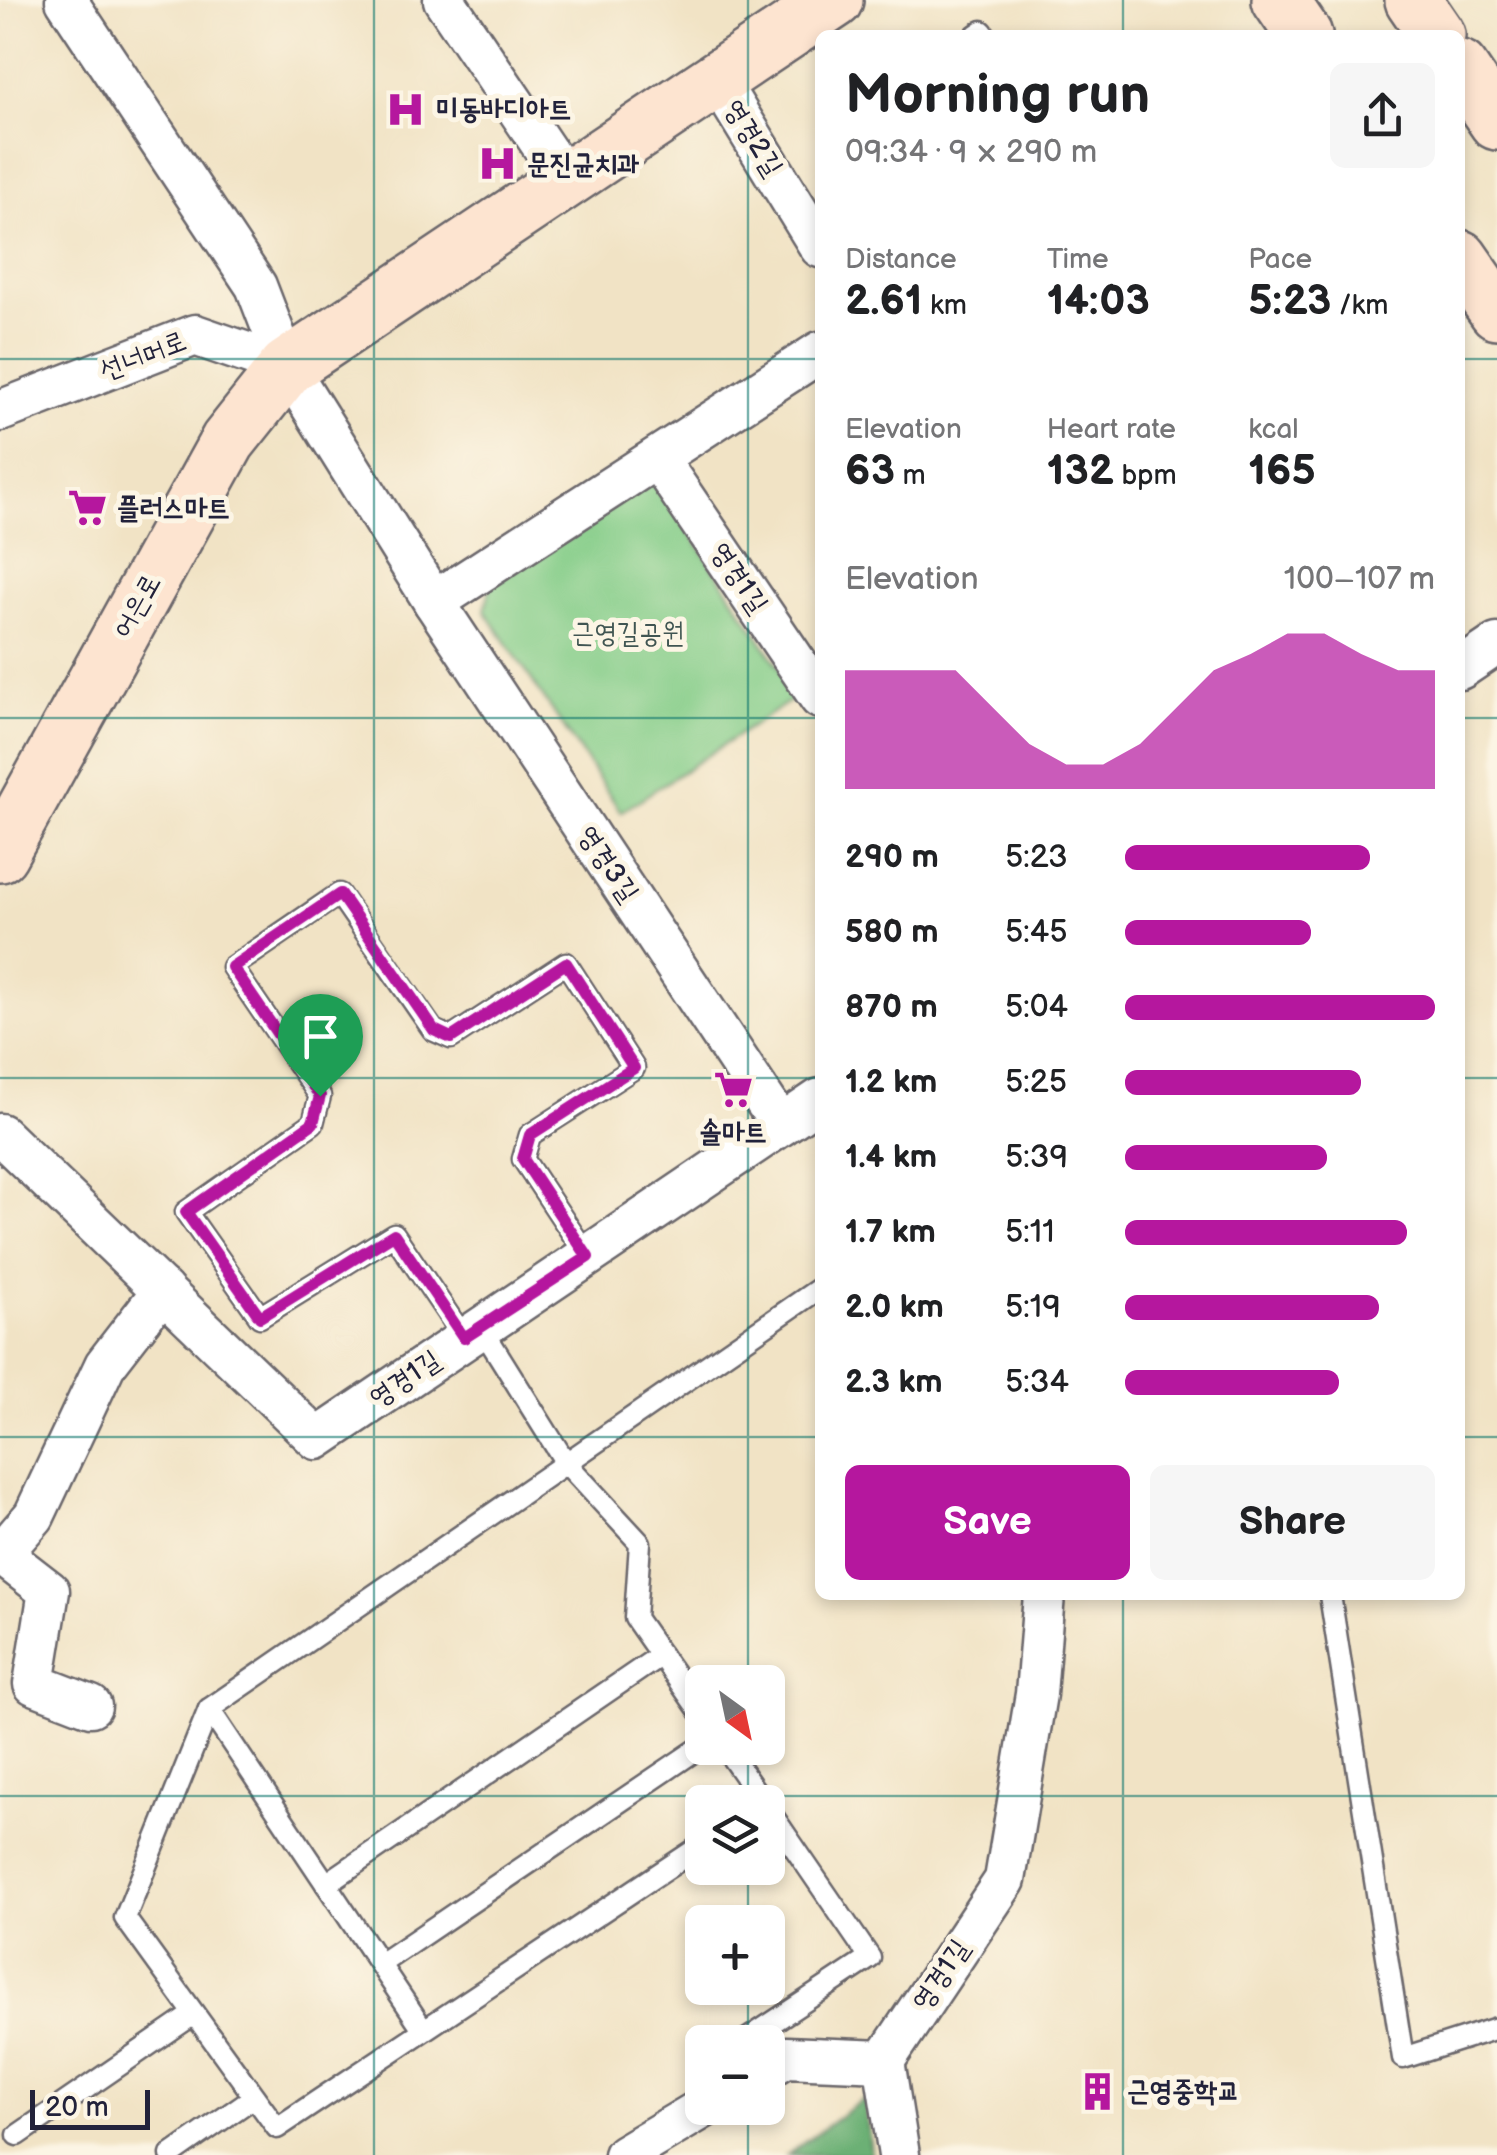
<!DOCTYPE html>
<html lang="en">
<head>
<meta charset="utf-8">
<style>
	:root { --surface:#fff; --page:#f6f6f6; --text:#202124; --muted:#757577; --accent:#b5179e }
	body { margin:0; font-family:"Balsamiq Sans","Poor Story",sans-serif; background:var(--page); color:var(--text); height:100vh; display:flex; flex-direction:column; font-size:38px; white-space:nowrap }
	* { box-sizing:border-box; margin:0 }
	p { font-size:32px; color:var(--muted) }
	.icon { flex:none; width:55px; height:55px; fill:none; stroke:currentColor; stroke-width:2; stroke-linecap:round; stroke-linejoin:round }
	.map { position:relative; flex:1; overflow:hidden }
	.drawer { position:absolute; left:815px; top:30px; width:650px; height:1570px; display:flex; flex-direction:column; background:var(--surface); border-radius:15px; box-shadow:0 5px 15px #0003 }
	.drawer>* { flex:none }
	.needle { width:65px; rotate:147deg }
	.controls { position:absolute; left:685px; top:1665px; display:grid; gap:20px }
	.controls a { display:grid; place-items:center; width:100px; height:100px; border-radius:15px; background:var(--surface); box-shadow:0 5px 15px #0003; font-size:50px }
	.scale { position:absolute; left:30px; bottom:25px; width:120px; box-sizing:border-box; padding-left:10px; border:5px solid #22223b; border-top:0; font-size:28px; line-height:35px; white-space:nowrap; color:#22223b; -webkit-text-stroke:8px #fcf5e5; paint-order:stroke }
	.pin { position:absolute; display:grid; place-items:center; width:85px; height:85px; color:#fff; margin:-102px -42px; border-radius:50% 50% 50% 0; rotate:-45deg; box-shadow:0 0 10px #0007 }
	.pin .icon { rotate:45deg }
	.round { display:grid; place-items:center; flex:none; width:105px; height:105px; border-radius:15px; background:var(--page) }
	.head { display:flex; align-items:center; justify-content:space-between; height:170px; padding:0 30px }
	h1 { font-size:55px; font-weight:600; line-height:75px }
	.metrics { display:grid; grid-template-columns:repeat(3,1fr); gap:15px; height:170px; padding:10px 30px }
	.metrics div { display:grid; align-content:center }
	.metrics b { font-size:42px; font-weight:600 }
	.metrics small { font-size:28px; font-weight:400 }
	.metrics p { font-size:28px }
	.chart { height:280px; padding:20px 30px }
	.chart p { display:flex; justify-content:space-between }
	.chart svg { width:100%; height:180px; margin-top:10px; fill:var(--accent); opacity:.7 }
	.button { display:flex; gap:20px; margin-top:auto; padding:20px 30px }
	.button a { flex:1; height:115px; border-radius:15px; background:var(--accent); color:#fff; font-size:40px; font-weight:600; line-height:115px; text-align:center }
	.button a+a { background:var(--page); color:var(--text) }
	ul { padding:0 30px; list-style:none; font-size:32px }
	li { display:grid; grid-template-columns:160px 120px 1fr; align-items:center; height:75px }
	li i { height:25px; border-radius:12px; background:var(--accent) }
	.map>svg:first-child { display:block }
	.green { fill:#85cd89; stroke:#547862; stroke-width:2.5 }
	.forest { fill:#6cb075; stroke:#476958; stroke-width:2.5 }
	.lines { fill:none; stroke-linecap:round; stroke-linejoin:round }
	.lane-casing { stroke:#6a666b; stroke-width:25 }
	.street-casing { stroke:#6a666b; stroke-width:45 }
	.secondary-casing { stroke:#6a666b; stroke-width:60 }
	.lane { stroke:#fff; stroke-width:20 }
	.street { stroke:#fff; stroke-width:40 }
	.secondary { stroke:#fde4d0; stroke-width:55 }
	.route-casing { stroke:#fff; stroke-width:20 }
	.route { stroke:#b5179e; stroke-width:12 }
	.grid { fill:none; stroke:#0f766e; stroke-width:2.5; stroke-opacity:0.55 }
	.labels { text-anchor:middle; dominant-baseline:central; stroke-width:10; stroke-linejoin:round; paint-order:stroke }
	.poi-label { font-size:28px; font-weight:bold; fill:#22223b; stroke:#fcf5e5; text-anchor:start }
	.street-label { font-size:28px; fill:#22223b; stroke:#fcf5e5 }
	.park-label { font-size:28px; fill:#405552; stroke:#fcf5e5 }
</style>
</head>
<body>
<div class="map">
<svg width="1497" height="2155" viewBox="0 0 1497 2155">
	<rect width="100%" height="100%" fill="#fcf5e5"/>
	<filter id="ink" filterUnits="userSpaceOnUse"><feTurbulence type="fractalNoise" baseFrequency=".01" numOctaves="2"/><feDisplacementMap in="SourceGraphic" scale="20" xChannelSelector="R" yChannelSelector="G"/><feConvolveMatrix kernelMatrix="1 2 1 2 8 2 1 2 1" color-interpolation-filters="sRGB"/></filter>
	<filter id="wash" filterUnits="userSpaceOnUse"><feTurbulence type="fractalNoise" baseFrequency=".0048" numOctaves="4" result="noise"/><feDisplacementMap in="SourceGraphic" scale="40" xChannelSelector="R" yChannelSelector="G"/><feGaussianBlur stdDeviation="2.25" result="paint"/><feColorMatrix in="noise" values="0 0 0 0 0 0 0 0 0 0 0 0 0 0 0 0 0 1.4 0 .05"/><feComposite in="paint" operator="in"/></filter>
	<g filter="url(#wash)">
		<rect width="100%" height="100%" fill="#f1e3c5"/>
		<!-- green -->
		<path class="green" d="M655,479L798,696L621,812L485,611L491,583Z"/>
		<!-- forest -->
		<path class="forest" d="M865,2098L871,2155H787Z"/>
	</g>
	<g filter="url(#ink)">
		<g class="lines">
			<defs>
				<g id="lane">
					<path d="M976,35L982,31L985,35"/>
					<path d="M481,1327L566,1463L640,1543L635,1618L702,1714"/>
					<path d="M464,1338L394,1234L260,1317L186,1212L313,1123L320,1096L232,967L339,894L433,1030L451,1038L566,963L634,1068L530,1135L523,1159L588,1257"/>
					<path d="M1330,1595L1403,2058L1497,2028"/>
					<path d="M209,1709L423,2029"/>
					<path d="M725,1748L763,1802"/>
					<path d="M702,1845L277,2128L125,1918L209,1709L820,1288"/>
					<path d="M326,1884L661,1655"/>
					<path d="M380,1964L702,1746"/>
					<path d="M743,2042L870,1958L768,1809"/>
					<path d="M18,2135L194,2014"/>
					<path d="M171,2155L254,2097"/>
				</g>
				<g id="street">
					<path d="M66,0L256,286L287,367L434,602L781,1125"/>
					<path d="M444,0L567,182"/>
					<path d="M718,81L820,247"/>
					<path d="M0,411L195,335L287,367"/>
					<path d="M657,458L820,698"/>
					<path d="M434,602L820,352"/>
					<path d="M1460,669L1497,644"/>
					<path d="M0,1134L317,1439L820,1099"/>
					<path d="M0,1553L49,1591L34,1684L91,1706"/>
					<path d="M0,1555L34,1516L105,1365L163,1290"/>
					<path d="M884,2061L899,2155"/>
					<path d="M768,2068L786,2057L884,2061L1005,1880L1036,1694L1044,1595"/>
					<path d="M624,2155L703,2108"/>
				</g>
				<g id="secondary">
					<path d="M1280,0L1304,35"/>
					<path d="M1413,0L1437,35"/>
					<path d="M1460,68L1497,122"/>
					<path d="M1460,258L1497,311"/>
					<path d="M0,854L228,441L287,367L835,0"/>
				</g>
			</defs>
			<!-- lane casing -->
			<use href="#lane" class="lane-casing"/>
			<!-- street casing -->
			<use href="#street" class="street-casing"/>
			<!-- secondary casing -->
			<use href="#secondary" class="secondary-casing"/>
			<!-- lane -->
			<use href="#lane" class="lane"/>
			<!-- street -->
			<use href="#street" class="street"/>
			<!-- secondary -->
			<use href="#secondary" class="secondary"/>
		</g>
	</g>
	<g class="lines" filter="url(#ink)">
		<defs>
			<path id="route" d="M340,894L434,1030L451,1038L566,963L634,1068L530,1135L523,1159L588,1257L464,1338L394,1234L260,1317L186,1212L313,1123L320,1096L232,967Z"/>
		</defs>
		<!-- route casing -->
		<use href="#route" class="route-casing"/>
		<!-- route -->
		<use href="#route" class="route"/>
	</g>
	<!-- grid -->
	<path class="grid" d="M374,0V2155M748,0V1682M1123,0V35M0,359H820M1460,359H1497M0,718H820M1460,718H1497M0,1078H820M1460,1078H1497M0,1437H820M1460,1437H1497M1123,1595V2155M748,1748V1802M0,1796H1497M748,1868V1922M748,1988V2042M748,2108V2155"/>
	<!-- icons -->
	<defs>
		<symbol id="hospital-bare" viewBox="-9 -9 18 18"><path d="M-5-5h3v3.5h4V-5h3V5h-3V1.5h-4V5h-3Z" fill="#b5179e" stroke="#fcf5e5" stroke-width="2.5" paint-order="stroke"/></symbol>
		<symbol id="supermarket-bare" viewBox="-9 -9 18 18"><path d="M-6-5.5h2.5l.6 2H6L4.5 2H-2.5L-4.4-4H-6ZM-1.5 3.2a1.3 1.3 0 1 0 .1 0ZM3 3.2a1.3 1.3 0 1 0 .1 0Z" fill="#b5179e" stroke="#fcf5e5" stroke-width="2.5" paint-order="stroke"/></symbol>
		<symbol id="building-bare" viewBox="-9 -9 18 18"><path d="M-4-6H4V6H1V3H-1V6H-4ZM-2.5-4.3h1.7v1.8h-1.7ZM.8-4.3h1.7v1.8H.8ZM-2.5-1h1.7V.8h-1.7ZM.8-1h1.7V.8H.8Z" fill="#b5179e" stroke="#fcf5e5" stroke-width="2.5" paint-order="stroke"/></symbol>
	</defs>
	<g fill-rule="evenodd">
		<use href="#hospital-bare" x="378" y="82" width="55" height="55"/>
		<use href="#hospital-bare" x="470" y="136" width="55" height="55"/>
		<use href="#supermarket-bare" x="60" y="480" width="55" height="55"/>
		<use href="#supermarket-bare" x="706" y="1062" width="55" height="55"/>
		<use href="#building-bare" x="1070" y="2064" width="55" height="55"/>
	</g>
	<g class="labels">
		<!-- poi labels -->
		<g class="poi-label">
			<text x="436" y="109">미동바디아트</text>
			<text x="527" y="164">문진균치과</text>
			<text x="117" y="508">플러스마트</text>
			<text x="733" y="1132" text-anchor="middle">솔마트</text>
			<text x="1127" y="2091">근영중학교</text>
		</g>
		<!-- street labels -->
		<g class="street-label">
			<text transform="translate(753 138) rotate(58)">영경2길</text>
			<text transform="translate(143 356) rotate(-21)">선너머로</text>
			<text transform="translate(739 578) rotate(56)">영경1길</text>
			<text transform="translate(137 606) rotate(-61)">어은로</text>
			<text transform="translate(608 864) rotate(56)">영경3길</text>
			<text transform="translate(405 1379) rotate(-34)">영경1길</text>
			<text transform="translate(941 1975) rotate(-56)">영경1길</text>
		</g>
		<!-- park labels -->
		<g class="park-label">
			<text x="628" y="633">근영길공원</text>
		</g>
	</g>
</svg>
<div class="controls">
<a><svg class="needle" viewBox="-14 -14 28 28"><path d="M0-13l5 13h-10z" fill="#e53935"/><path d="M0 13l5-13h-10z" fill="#757577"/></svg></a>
<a><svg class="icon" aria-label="layers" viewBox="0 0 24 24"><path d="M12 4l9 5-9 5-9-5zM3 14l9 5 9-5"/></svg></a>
<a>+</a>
<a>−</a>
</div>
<div class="scale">20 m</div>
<div class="pin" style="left:320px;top:1096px;background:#1e9e55"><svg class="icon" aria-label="arrive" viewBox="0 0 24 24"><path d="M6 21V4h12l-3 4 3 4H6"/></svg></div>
<section class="drawer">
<div class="head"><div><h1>Morning run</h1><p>09:34 · 9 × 290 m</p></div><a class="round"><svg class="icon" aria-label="share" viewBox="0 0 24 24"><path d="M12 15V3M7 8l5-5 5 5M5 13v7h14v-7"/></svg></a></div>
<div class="metrics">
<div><p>Distance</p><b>2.61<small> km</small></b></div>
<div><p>Time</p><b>14:03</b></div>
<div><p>Pace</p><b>5:23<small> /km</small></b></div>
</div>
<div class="metrics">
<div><p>Elevation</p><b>63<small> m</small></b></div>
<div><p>Heart rate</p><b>132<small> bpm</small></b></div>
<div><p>kcal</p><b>165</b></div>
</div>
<div class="chart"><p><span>Elevation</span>100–107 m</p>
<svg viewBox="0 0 160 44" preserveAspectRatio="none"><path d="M0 44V15L10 15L20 15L30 15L40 24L50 33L60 38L70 38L80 33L90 24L100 15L110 11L120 6L130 6L140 11L150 15L160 15V44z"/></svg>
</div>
<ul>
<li><b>290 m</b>5:23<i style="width:79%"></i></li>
<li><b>580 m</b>5:45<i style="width:60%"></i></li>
<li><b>870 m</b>5:04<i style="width:100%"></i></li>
<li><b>1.2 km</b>5:25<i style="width:76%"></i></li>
<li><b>1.4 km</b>5:39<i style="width:65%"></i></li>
<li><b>1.7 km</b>5:11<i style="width:91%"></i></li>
<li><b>2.0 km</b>5:19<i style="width:82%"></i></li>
<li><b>2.3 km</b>5:34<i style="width:69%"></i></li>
</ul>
<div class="button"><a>Save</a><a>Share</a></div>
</section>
</div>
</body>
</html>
